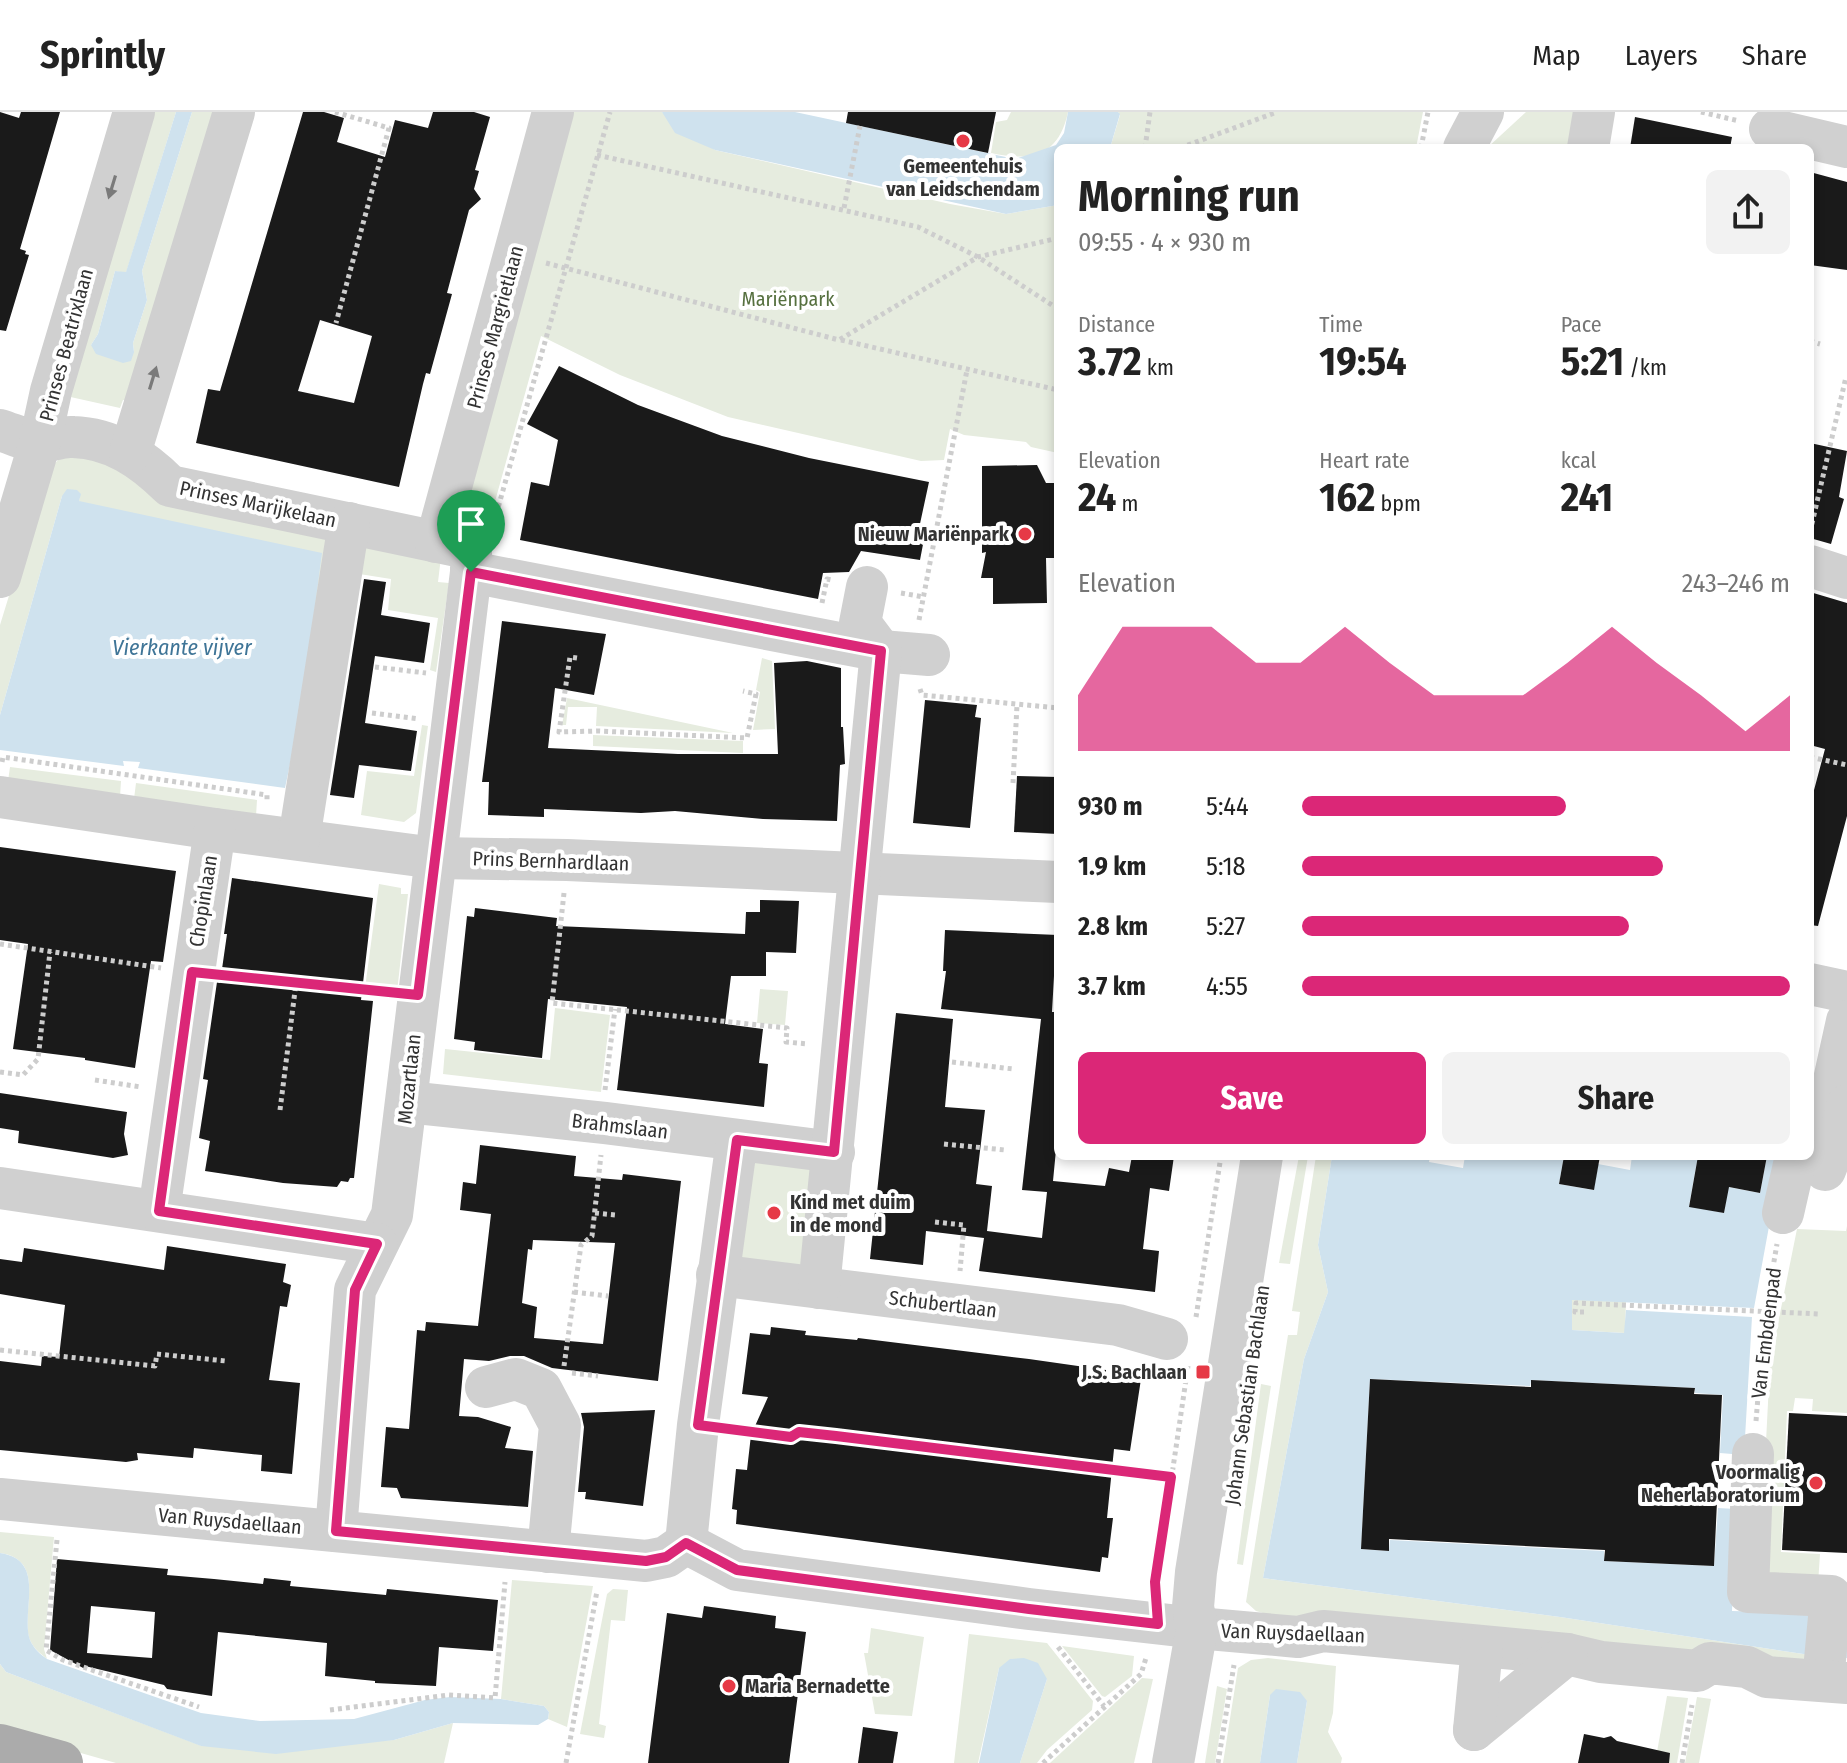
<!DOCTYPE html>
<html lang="en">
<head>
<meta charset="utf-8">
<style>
	:root { --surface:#fff; --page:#f2f2f2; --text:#222; --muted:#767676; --line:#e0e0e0; --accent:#db2777 }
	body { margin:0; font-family:"Fira Sans Condensed",sans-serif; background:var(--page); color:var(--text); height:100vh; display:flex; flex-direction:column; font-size:30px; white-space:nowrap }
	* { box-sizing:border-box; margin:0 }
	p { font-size:26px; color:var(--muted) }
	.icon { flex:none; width:44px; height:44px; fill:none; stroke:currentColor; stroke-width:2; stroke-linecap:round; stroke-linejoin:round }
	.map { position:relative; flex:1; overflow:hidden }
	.drawer { position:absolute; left:1054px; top:32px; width:760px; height:1016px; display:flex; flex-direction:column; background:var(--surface); border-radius:12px; box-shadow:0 4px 12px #0003 }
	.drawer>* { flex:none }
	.pin { position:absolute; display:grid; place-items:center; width:68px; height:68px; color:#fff; margin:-82px -34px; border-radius:50% 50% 50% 0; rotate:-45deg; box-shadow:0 0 8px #0007 }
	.pin .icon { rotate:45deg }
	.round { display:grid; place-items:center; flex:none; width:84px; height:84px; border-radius:12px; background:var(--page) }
	.head { display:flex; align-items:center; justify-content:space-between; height:136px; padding:0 24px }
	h1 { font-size:44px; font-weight:700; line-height:60px }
	.figures { display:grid; grid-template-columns:repeat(3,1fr); gap:12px; height:136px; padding:8px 24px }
	.figures div { display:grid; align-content:center }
	.figures b { font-size:40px; font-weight:700 }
	.figures small { font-size:22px; font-weight:400 }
	.figures p { font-size:22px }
	.chart { height:224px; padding:16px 24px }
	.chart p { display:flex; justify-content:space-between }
	.chart svg { width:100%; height:144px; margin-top:8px; fill:var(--accent); opacity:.7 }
	.primary-button { display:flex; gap:16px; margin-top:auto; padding:16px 24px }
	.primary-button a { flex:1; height:92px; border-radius:12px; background:var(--accent); color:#fff; font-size:32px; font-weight:700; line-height:92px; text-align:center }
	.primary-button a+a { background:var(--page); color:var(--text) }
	ul { padding:0 24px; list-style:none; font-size:26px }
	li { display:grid; grid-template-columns:128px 96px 1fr; align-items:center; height:60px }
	li i { height:20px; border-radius:10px; background:var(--accent) }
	header { display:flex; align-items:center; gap:48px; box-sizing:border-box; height:112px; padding:0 40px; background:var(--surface); border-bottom:2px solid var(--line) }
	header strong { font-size:38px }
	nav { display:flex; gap:44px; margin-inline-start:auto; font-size:28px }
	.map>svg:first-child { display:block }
	.green { fill:#e6ecdf }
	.water { fill:#cfe2ee }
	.building { fill:#1a1a1a; fill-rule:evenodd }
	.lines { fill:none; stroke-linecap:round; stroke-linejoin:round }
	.path { stroke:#cdcdcd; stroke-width:5; stroke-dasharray:4 4; stroke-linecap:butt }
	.minor { stroke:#d0d0d0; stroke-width:42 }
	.major { stroke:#ababab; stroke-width:44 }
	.oneway { fill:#7a7a7a }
	.route-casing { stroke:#fff; stroke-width:16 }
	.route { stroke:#db2777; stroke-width:10 }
	.poi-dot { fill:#e63946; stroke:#fff; stroke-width:3 }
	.labels { text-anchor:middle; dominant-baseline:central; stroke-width:8; stroke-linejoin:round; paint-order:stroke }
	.poi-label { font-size:20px; font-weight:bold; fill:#333; stroke:#fff; text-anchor:end }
	.park-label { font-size:20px; fill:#56703f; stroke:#fff }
	.street-label { font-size:20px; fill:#333; stroke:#fff }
	.water-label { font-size:22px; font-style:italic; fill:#3f7597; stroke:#fff }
</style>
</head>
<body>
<header>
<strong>Sprintly</strong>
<nav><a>Map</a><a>Layers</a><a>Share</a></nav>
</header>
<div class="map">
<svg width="1847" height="1651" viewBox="0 0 1847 1651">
	<rect width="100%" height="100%" fill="#fff"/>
	<!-- green -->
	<g class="green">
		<path d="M142,0H176L126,161L115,159L98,222L91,233L134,240L133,231L147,188L142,159L192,0H226L130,290L123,288L120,296L57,282Z"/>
		<path d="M567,0H662L715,38L950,92L1006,102L1058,93V341L1031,335L1026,330L964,323L950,317L944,348L921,349L728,305L620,263L541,224L494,393L463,384Z"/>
		<path d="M1011,0H1068C1059,44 1031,50 991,41L996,10L1007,8Z"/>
		<path d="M1118,0H1423L1416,36H1110L1120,3Z"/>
		<path d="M1526,0H1575L1569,36H1487Z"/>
		<path d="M71,341L332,421L301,600L79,389L80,382L62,384L0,603V513L47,360L58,348Z"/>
		<path d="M359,427L441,445L438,470L449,471L436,560L430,558L438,506L388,498L391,467L353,461Z"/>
		<path d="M762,546L772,549L775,617L753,618L760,580L756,578Z"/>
		<path d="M567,586L733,621L596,614L597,595H568L566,613H562Z"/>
		<path d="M422,613L428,614L416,701L404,710L361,703L367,659L414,664Z"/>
		<path d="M593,623L743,629V641L593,634Z"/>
		<path d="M10,655L121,669L120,685L8,669Z"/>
		<path d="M136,671L257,688L256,704L134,687Z"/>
		<path d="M379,772L401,776V782H408L397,880L365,876Z"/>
		<path d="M760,877L788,879L785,913L757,911Z"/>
		<path d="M555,896L610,903L601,980L443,962L445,937L550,948Z"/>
		<path d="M1299,1044H1308L1290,1152L1279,1151Z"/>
		<path d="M1316,1044H1332L1318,1133L1328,1180L1304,1247L1263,1466L1560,1505L1810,1543L1808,1548L1270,1503L1256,1499L1246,1490L1288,1223H1297L1300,1200L1292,1199Z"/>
		<path d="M765,1045L809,1053L815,1067L802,1156L741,1149L750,1052Z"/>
		<path d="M1847,1114V1301L1812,1299L1813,1287L1795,1286L1793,1299H1787L1781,1440L1820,1442L1818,1472L1759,1469L1770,1251L1797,1117L1846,1119Z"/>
		<path d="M1572,1187L1626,1189L1625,1221L1571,1218Z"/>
		<path d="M1261,1272L1271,1274L1243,1453L1237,1452Z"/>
		<path d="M0,1420L54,1425L44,1537L47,1547C40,1541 34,1537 30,1528C20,1500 48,1448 0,1441Z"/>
		<path d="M512,1468L593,1474L567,1615L548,1607L549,1600L544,1594L501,1587Z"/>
		<path d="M613,1477L628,1478L625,1509L611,1508L599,1612L606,1614L604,1626L580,1622L607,1482Z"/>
		<path d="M871,1516L924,1525L912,1604L875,1602L864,1541H868Z"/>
		<path d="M969,1522L1047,1531L1093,1589L1092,1598L1047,1638L1037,1651H1020L1047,1567L999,1556L978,1651H954Z"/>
		<path d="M1062,1534L1134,1544L1132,1564L1105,1585L1102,1584Z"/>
		<path d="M1268,1546L1336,1554L1333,1601L1328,1620L1342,1646L1341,1651H1297L1307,1589L1270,1583L1260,1651H1223L1238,1556L1251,1548Z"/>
		<path d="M0,1552L6,1560L202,1634L394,1628L453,1611L444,1651H116L0,1618Z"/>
		<path d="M1142,1566L1153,1567L1134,1651H1050Z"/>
		<path d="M1217,1574L1227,1577L1215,1651H1205Z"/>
		<path d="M1667,1584L1688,1586L1677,1651H1655Z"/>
		<path d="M1697,1585L1711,1587L1699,1651H1685Z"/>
	</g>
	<!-- water -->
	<g class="water">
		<path d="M176,0H192L142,159L147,188L133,231L134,240L131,249L123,251L96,242L91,233L98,222L115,159L126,160Z"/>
		<path d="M662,0H795L1015,47L1056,33L1064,21L1068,0H1118L1120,2L1110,36H1058V93L1006,102L715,38L675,21Z"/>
		<path d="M67,377L77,378L81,382L79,389L322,441L301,600L285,676L138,656L140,650L123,649L124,654L0,638V603L62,384Z"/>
		<path d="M1332,1044H1430L1429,1050L1463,1056L1465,1044H1564L1559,1072L1593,1078L1598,1052L1630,1058L1632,1044H1698L1689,1094L1724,1101L1728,1075L1760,1081L1767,1044H1782L1754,1196L1572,1188V1218L1624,1221L1626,1198L1752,1205L1744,1343L1720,1341L1723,1283L1695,1281V1276L1531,1268L1530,1274L1370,1267L1361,1437L1389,1439L1390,1428L1604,1439V1449L1714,1454L1718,1396L1736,1397L1732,1499L1817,1501L1847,1507V1546L1810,1543L1560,1505L1263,1466L1304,1247L1328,1180L1318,1133Z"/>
		<path d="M0,1441C48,1448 20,1500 30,1528C34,1537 40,1542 47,1547L201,1601L260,1609L354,1607L425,1588L450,1585L501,1587L544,1594L549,1600L548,1607L538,1613L453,1611L394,1628L276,1642L201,1634L6,1560L0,1552Z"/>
		<path d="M1024,1546L1038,1551L1047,1567L1020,1651H979L999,1556L1010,1547Z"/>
		<path d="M1276,1577L1300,1580L1307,1589L1297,1651H1260L1270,1583Z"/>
	</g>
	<!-- building -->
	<g class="building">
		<path d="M0,0L19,6L21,0H60L20,137L26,139L25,142L29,143L6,219L0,218Z"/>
		<path d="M303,0H324L344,6L337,30L385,45L395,8L428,16L433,0H474L490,5L475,58L479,59L474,77L481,87L469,98L447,181L452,182L430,262L426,261L423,272L399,375L196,331L208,277L220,279ZM320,208L372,224L354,291L298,279Z"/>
		<path d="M848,0H996L988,41L846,11Z"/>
		<path d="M1635,5L1732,25L1730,36H1630Z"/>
		<path d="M1810,60L1847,70V158L1810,153Z"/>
		<path d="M559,254L638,293L722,324L809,346L929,370L918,421L925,422L920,448L861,439L849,460L823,461L818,487L520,428L531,370L549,374L558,328L527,312Z"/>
		<path d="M1810,331L1847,339L1839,385L1844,387L1831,432L1810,426Z"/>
		<path d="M1037,353L1046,371H1058V446H1046L1047,491L993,492V466H981L986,440L982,441V354Z"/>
		<path d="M364,467L386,470L381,503L430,511L424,551L375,544L365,611L417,619L411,659L359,653L354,686L330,683Z"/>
		<path d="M1810,480L1847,491V704L1818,814L1810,813V693L1825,637L1810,633Z"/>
		<path d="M502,509L606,522L594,583L555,576L548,636L678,642H778L774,551L807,549L841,556V615H843L845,652L840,653L837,709L763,707L675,699L641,701L544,697V705L488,703L489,670H482Z"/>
		<path d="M925,588L977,593L975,605L981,606L970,716L913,711Z"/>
		<path d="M1017,664L1058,665V722L1014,720Z"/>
		<path d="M0,735L176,759L163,850L151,849L135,956L85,948V946L13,937L28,832L0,828Z"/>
		<path d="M232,766L373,786L361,888L373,889L354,1066H350L348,1070L341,1069L337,1075L283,1071L205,1059L210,1029L199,1026L208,968L203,967L217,870L220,871L227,822H224Z"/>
		<path d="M760,788L799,789L796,841L766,840V864H731L725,912L763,917L759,951L768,952L764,995L617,978L627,895L548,887L542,946L474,938L475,930L454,927L467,804L474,805L475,796L557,806L556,814L745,822L746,800H760Z"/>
		<path d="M945,818L1058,823V864H1054L1052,900H1058V1017L1053,1069L1105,1074L1109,1056L1129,1060L1132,1044H1174L1169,1079L1150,1076L1143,1137L1159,1139L1155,1180L979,1159L984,1126L926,1119L923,1153L870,1147L896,901L953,907L945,995L985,998L976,1072L992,1074L987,1119L1042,1126L1047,1080L1022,1078L1041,907L941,897L946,859H943Z"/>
		<path d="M0,981L127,1000L124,1022L128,1043L113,1046L18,1031L19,1019L0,1016Z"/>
		<path d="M480,1033L576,1044L574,1064L622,1068L623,1062L681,1069L658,1269L552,1256L524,1244H510L489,1249L464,1247L459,1304L478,1305L511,1315L505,1336L533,1339L528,1395L401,1386L397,1376L381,1375L386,1315L409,1317L417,1218L425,1219L426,1210L478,1214L491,1102L460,1098L463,1070L476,1072ZM533,1128L615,1131L603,1232L534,1226L537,1195L522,1191L528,1137L532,1138Z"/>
		<path d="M1564,1044H1600L1594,1078L1559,1072Z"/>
		<path d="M1698,1044H1767L1760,1081L1729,1075L1724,1101L1689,1095Z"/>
		<path d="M167,1134L286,1152L283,1170L291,1173L287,1195L280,1194L269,1268L300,1271L292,1362L261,1359L262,1343L194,1336L193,1346L137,1341L138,1348L126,1350L0,1338V1249L41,1254L42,1244L59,1245L65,1193L0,1182V1147L22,1150L24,1136L164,1158Z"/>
		<path d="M771,1215L806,1219L805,1223L857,1228L858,1226L1029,1247L1106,1258V1262L1141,1267L1130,1339L1114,1337L1107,1406H1113L1108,1446L1102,1445L1100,1460L736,1412L737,1398L732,1397L736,1357L747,1358L751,1323L768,1285L742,1282L750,1221L770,1223Z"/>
		<path d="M1370,1267L1531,1275V1268L1695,1276L1694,1282L1722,1283L1714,1454L1604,1449L1605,1438L1389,1427V1439L1361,1437Z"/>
		<path d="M655,1298L643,1394L585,1387L586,1380H578L584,1315L581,1301Z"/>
		<path d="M1789,1301L1847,1304V1441L1782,1438Z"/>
		<path d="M57,1447L168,1457L167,1463L214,1467L263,1472L264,1466L291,1469L290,1474L386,1483L387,1477L498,1488L493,1539L439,1535L436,1574L375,1571V1569L325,1564L327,1531L218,1520L212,1584L167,1577L164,1573L85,1554V1557L50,1538ZM91,1494L155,1500L152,1546L87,1541Z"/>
		<path d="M704,1494L776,1504L775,1516L806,1520L789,1651H648L667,1501L702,1506Z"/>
		<path d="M863,1615L898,1620L893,1651H858Z"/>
		<path d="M1584,1622L1604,1626L1611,1624L1617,1629L1670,1641L1669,1651H1578Z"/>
	</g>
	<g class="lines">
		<!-- path -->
		<g class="path">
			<path d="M335,0L389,16L336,211"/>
			<path d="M1701,0L1739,9"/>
			<path d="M1145,36L1150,0"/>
			<path d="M1180,36L1277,0"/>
			<path d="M1421,36L1428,0"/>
			<path d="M597,43L918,115L978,145L1058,197"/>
			<path d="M844,96L860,14"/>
			<path d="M546,151L839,228L978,145L1058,126"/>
			<path d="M841,228L1058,278"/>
			<path d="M1810,229L1820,232"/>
			<path d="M494,410L610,0"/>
			<path d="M1810,420L1846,265"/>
			<path d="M937,424L992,427"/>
			<path d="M901,481L924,485"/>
			<path d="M822,491L827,467L832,468"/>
			<path d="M919,508L967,258"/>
			<path d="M577,546L570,545L559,620L598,619L747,626L756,582L743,579"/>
			<path d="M375,555L426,561"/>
			<path d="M920,577L922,583L1058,596"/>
			<path d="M372,601L419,607"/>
			<path d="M1810,645L1847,653"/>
			<path d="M2,650L3,645L267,683V689"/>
			<path d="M1013,671L1017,593"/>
			<path d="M564,781L552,891L787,916L786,930L808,932"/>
			<path d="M0,832L161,856"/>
			<path d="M227,864L384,880"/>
			<path d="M952,950L1013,957"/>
			<path d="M0,960L23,963L38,947L50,840"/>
			<path d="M95,968L141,975"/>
			<path d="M605,978L615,897"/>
			<path d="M280,998L296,871"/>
			<path d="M944,1032L1005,1038"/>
			<path d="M595,1101L616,1103"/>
			<path d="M935,1110L964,1113L960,1159"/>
			<path d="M574,1180L608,1184"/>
			<path d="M1584,1200H1575L1576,1191L1820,1202"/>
			<path d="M1196,1205L1221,1044"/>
			<path d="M0,1238L155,1254L157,1242L226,1249"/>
			<path d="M564,1254L581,1133L592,1124L601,1043"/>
			<path d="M572,1261L598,1264"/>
			<path d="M1756,1309L1765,1201L1777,1132"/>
			<path d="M733,1318L791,1325L799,1320L836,1324L1171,1365"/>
			<path d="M57,1428L46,1538L63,1548L199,1595"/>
			<path d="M1155,1478L1188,1254"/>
			<path d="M1058,1535L1104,1594"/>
			<path d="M330,1598L449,1583L495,1586L505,1470"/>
			<path d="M566,1651L597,1479"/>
			<path d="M1043,1651L1141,1562L1146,1546"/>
			<path d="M1218,1651L1234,1553"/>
			<path d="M1682,1651L1692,1593"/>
		</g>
		<!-- minor -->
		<g class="minor">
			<path d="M1770,17L1847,35"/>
			<path d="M1464,36L1483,0"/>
			<path d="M1588,36L1594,0"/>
			<path d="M0,318C13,322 29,330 42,330C52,329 62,324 73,325C112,326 143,347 170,374L471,437V460L392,1103L355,1178L336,1419"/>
			<path d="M130,341L234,0"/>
			<path d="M436,430L553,0"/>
			<path d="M1810,454L1847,466"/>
			<path d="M471,460L881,539L929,543"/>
			<path d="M0,465L40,330L51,279L134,0"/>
			<path d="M0,685L215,717L435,746L567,748L1058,770"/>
			<path d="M299,727L349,411"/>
			<path d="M1810,872L1847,880"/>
			<path d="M407,990L605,1011L834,1040"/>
			<path d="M1810,1024L1827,1000L1847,909"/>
			<path d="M1825,1058L1843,1012L1847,993"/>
			<path d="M0,1076L377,1132"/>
			<path d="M159,1099L215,717"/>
			<path d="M1783,1101L1796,1044"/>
			<path d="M717,1163L1118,1213L1167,1227"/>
			<path d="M819,1176L881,539L860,511L867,475"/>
			<path d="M486,1275L516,1267L541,1277L560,1313L548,1440"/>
			<path d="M1753,1342L1748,1480L1831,1484L1823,1569"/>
			<path d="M0,1387L646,1449L666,1445L686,1431"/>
			<path d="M686,1431L737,1458L1029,1497L1197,1516L1298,1525L1323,1519L1567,1542L1601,1550L1697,1559L1710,1551L1747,1555L1767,1565L1847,1571"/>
			<path d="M686,1431L698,1313L737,1028"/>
			<path d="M1474,1618L1567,1542"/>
			<path d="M1474,1618L1482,1535"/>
			<path d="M1173,1651L1197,1516L1193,1495L1196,1460L1262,1044"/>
		</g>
		<!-- major -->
		<path class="major" d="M0,1634L61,1651"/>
	</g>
	<!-- one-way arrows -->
	<defs><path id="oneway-solid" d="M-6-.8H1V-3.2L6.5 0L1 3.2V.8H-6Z" transform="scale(2)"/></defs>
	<g class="oneway">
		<use href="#oneway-solid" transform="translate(112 75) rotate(107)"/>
		<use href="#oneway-solid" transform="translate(153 266) rotate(-73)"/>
	</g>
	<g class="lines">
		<defs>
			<path id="route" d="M471,460L881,539L834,1040L737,1028L698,1313L791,1325L799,1320L836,1324L1171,1365L1155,1470L1158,1512L1029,1497L737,1458L686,1431L666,1445L646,1449L336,1419L355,1178L377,1132L159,1099L192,860L418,883Z"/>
		</defs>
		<!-- route casing -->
		<use href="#route" class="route-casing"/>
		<!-- route -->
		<use href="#route" class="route"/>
	</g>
	<!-- markers -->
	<g class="poi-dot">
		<circle cx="963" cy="29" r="8"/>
		<circle cx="1025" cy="422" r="8"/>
		<circle cx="774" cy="1101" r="8"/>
		<rect x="1195" y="1252" width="16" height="16" rx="4"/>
		<circle cx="1816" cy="1371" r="8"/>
		<circle cx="729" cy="1574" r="8"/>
	</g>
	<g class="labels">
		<!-- poi labels -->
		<g class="poi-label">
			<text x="963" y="54" text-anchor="middle">Gemeentehuis<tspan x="963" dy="23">van Leidschendam</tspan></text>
			<text x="1009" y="422">Nieuw Mariënpark</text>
			<text x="790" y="1090" text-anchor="start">Kind met duim<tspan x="790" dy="23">in de mond</tspan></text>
			<text x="1187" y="1260">J.S. Bachlaan</text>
			<text x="1800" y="1360">Voormalig<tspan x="1800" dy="23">Neherlaboratorium</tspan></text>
			<text x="745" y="1574" text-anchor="start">Maria Bernadette</text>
		</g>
		<!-- park labels -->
		<g class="park-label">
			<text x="788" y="187">Mariënpark</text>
		</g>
		<!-- street labels -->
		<g class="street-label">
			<text transform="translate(495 215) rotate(-75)">Prinses Margrietlaan</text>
			<text transform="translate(66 233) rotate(-75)">Prinses Beatrixlaan</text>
			<text transform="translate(258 392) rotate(12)">Prinses Marijkelaan</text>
			<text transform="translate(551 749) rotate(2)">Prins Bernhardlaan</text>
			<text transform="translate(203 789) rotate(-81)">Chopinlaan</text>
			<text transform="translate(409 967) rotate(-84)">Mozartlaan</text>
			<text transform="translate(620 1014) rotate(7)">Brahmslaan</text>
			<text transform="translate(943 1192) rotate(7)">Schubertlaan</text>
			<text transform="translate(1766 1221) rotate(-83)">Van Embdenpad</text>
			<text transform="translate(1247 1283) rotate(-82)">Johann Sebastian Bachlaan</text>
			<text transform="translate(230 1409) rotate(5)">Van Ruysdaellaan</text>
			<text transform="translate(1293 1521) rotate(2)">Van Ruysdaellaan</text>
		</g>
		<!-- water labels -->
		<g class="water-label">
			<text x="182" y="535">Vierkante vijver</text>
		</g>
	</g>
</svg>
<div class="pin" style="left:471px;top:460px;background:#1e9e55"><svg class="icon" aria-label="arrive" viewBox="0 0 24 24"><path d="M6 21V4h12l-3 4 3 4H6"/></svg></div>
<section class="drawer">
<div class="head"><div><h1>Morning run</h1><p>09:55 · 4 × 930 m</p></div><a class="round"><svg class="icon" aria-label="share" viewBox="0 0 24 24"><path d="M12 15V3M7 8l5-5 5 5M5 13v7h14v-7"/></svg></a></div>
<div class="figures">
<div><p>Distance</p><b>3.72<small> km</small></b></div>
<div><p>Time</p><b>19:54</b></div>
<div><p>Pace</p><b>5:21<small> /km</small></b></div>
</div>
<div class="figures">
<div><p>Elevation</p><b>24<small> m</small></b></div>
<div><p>Heart rate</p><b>162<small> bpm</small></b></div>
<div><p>kcal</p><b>241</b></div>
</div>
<div class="chart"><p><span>Elevation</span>243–246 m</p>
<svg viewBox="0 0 160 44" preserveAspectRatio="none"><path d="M0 44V27L10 6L20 6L30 6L40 17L50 17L60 6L70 17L80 27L90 27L100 27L110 17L120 6L130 17L140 27L150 38L160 27V44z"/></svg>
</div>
<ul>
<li><b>930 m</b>5:44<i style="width:54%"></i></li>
<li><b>1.9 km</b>5:18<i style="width:74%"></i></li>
<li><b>2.8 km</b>5:27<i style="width:67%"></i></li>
<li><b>3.7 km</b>4:55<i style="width:100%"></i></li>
</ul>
<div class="primary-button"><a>Save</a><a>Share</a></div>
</section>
</div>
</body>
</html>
